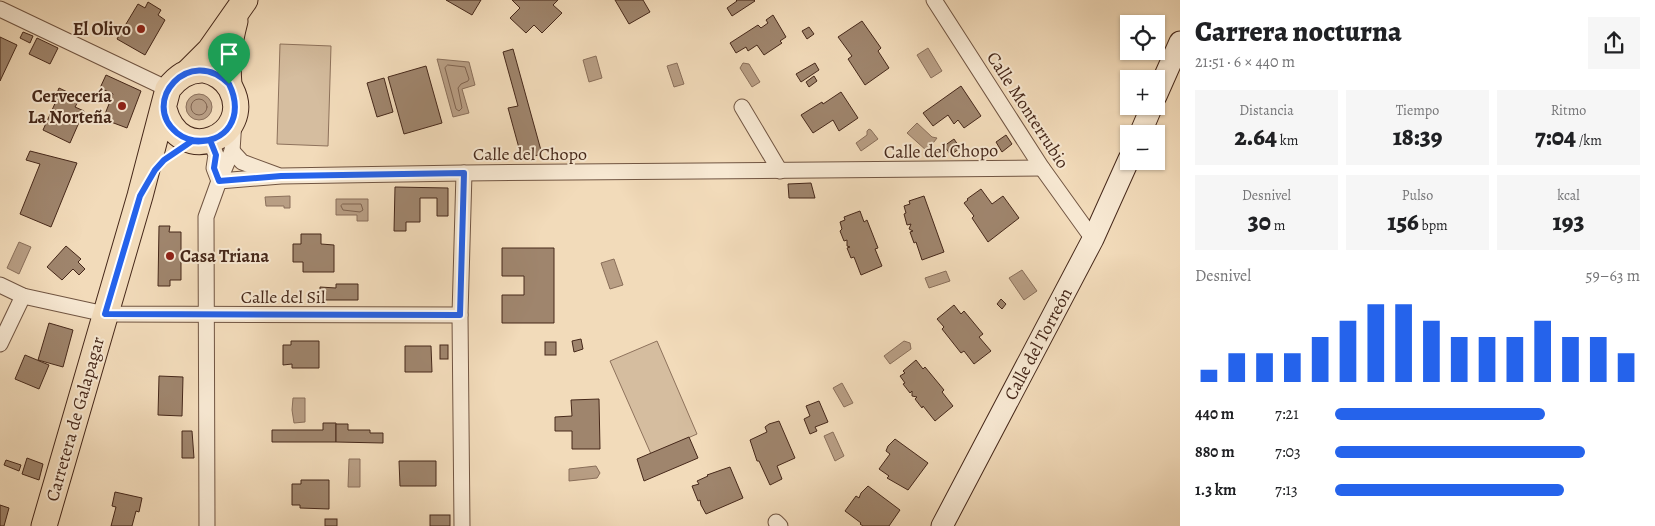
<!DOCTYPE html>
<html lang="es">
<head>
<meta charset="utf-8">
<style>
	:root { --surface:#fff; --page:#f6f6f6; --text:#202124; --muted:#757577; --accent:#2563eb }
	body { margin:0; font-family:Alegreya,serif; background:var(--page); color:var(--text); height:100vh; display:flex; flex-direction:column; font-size:19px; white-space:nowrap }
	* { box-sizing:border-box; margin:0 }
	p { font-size:16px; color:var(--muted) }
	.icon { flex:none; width:28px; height:28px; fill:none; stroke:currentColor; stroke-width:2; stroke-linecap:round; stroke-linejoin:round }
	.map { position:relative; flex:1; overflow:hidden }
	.sheet { display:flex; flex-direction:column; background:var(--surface); width:475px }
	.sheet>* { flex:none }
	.buttons { position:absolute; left:1120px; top:15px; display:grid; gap:10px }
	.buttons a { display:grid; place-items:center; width:45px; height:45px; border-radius:0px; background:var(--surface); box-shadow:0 1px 4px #0004; font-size:25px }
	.pin { position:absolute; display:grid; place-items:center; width:42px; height:42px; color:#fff; margin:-51px -21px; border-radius:50% 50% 50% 0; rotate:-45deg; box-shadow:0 0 5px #0007 }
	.pin .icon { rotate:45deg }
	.round { display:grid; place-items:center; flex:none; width:52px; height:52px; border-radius:0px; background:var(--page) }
	.summary { display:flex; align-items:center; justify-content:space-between; height:85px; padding:0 15px }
	h1 { font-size:28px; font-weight:800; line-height:38px }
	.figures { display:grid; grid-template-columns:repeat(3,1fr); gap:8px; height:85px; padding:5px 15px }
	.figures div { display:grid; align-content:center; border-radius:0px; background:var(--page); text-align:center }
	.figures b { font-size:25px; font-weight:800 }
	.figures small { font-size:14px; font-weight:400 }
	.figures p { font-size:14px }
	.chart { height:140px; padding:10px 15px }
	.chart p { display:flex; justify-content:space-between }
	.chart svg { width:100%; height:90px; margin-top:5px; stroke:var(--accent); stroke-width:6 }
	ul { padding:0 15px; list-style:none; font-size:16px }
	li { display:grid; grid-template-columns:80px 60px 1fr; align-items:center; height:38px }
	li i { height:12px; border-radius:6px; background:var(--accent) }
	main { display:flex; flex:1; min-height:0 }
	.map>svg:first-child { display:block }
	.green { fill:#d5bd9f; stroke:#8e725c }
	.water { fill:#b89e84; stroke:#8a6f5a }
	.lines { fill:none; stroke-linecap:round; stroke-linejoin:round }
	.shore { stroke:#7f634f; stroke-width:1 }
	.building { fill:#9f856d; stroke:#46281a }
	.street-casing { stroke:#715542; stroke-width:17 }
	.secondary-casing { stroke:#46281a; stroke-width:23 }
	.primary-casing { stroke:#46281a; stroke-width:27 }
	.street { stroke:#f7e8d2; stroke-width:15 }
	.secondary { stroke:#f7e8d2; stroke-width:21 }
	.primary { stroke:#f2dbba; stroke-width:25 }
	.route-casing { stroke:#fff; stroke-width:10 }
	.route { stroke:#2563eb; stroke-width:6 }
	.poi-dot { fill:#8f2418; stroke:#f7e8d2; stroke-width:2 }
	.labels { text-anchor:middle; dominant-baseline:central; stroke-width:4; stroke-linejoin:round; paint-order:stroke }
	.poi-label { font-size:18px; font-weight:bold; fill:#46281a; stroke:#f7e8d2; text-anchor:end }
	.street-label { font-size:18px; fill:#46281a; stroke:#f7e8d2 }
</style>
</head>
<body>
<main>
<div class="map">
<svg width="1180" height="526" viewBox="0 0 1180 526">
	<rect width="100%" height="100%" fill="#f2dbba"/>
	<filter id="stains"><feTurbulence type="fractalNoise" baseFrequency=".004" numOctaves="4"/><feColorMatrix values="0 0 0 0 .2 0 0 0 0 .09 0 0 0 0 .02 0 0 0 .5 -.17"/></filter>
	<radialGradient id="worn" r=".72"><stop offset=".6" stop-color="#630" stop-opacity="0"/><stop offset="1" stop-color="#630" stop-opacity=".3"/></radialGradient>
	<!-- green -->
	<g class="green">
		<path d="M280,44L331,46L328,146L277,144Z"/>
		<path d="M657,341L697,434L651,454L610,361Z"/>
	</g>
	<!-- water -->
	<g class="water">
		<path d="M928,48L942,71L931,78L917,55Z"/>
		<path d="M596,56L602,78L589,82L583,60Z"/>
		<path d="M437,59L469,62L475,85L462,89L469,113L453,117Z"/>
		<path d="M677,63L684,84L674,87L667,66Z"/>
		<path d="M743,63L749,64L760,82L752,87L740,68Z"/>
		<circle cx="199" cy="107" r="13"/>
		<path d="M917,123L932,137L937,138L927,151L907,133Z"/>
		<path d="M869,129L871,130L878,139L861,151L856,143L867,135V131Z"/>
		<path d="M290,196V208H284V206H266L265,197Z"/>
		<path d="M336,199H368V221H357V215H336Z"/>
		<path d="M19,242L31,247L19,274L7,268Z"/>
		<path d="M614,259L623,285L610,289L601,263Z"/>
		<path d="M1022,270L1037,291L1024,300L1009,278Z"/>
		<path d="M946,271L950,281L929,288L925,278Z"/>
		<path d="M904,341L910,343L911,349L890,364L884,356Z"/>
		<path d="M842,383L853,403L844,407L833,388Z"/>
		<path d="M293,398H305V422L294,423L292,410Z"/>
		<path d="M833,432L844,456L835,461L824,436Z"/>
		<path d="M349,459H360V487H348Z"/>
		<path d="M596,466L600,473L597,478L569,481V469Z"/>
	</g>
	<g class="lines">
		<!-- shore -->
		<g class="shore">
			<path d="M448,65L465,67L469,79L468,81L461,84L458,88L462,108L459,111L456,109L445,68Z"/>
			<circle cx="199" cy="107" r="8"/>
			<path d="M343,204H361L363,210L360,212L343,210L341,206Z"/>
		</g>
	</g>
	<!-- building -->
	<g class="building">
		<path d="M446,0H481L472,15Z"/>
		<path d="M512,0H558L553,5L562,13L542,33L534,25L526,33L510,18L520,8Z"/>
		<path d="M615,0H643L650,12L629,24Z"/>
		<path d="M736,0H754L755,1L732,16L727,8L737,1Z"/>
		<path d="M148,2L161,10L158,15L165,20L145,55L117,39L138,4L145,8Z"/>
		<path d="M773,15L786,37L780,41L782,43L764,55L757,45L748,51L746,47L736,53L730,43L758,25L761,28L768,23L766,20Z"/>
		<path d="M862,21L881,48L878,51L889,68L865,85L848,59L852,56L838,37Z"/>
		<path d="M809,27L814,34L807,39L802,31Z"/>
		<path d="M23,32L33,36L30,43L20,38Z"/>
		<path d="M0,37L17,45L0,81Z"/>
		<path d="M37,38L58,48L50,64L29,54Z"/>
		<path d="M513,49L542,154L522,159L508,108L518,106L503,52Z"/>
		<path d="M815,63L819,70L801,82L796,74Z"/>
		<path d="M426,66L442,123L404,134L388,77Z"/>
		<path d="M106,75L141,91L127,128L103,119L113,94L100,88Z"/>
		<path d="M814,76L817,81L809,87L806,82Z"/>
		<path d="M384,78L393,112L377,117L367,83Z"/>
		<path d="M961,86L981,116L964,128L958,120L954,124L948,115L933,126L923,113Z"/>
		<path d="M59,88L80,98L75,107L84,111L70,143L43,130L57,99L55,98Z"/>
		<path d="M841,92L858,118L839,131L833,120L813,133L801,115L822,102L823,104Z"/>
		<path d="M1006,135L1012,144L1002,152L996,142Z"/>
		<path d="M954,139L960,148L951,155L944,146Z"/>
		<path d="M30,151L77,163L51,227L20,214L40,164L26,160Z"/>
		<path d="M811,183L815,198H789L788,184Z"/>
		<path d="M395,187L448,188V216H437V198H420V222H406V231H394Z"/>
		<path d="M981,189L992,204L1003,196L1019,218L988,242L972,218L974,216L964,203L968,200L967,199Z"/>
		<path d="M924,196L944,252L922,260L916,242L914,243L910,232L913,231L909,229L911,224L907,225L904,214L906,213L904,206L910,204L909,201Z"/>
		<path d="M860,211L864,222L867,220L878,248L875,249L882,266L861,275L854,257L851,258L847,248L850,247L847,246V240L844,241L840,231L842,229L840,222L845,220L844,217Z"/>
		<path d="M159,226H170L169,232H181V280H170V286H158Z"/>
		<path d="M301,234H321V244L334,245V272H303V262H293V244H301Z"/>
		<path d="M66,246L81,259L78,262L85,269L79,275L73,269L62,280L47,267Z"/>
		<path d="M502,248H554V323H502V295H524V276H502Z"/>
		<path d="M336,284H358V300H320V287L336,288Z"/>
		<path d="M1001,299L1006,304L1002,309L997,304Z"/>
		<path d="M954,305L961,314L964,311L983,334L979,337L991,351L974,364L964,351L961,353L942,329L944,327L937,319Z"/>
		<path d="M49,323L73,330L63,367L38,360Z"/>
		<path d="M581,339L583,349L574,352L572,341Z"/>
		<path d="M291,341H319V368H292V364L283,365V345H291Z"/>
		<rect x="545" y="342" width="11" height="13"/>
		<rect x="440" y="345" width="8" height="14"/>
		<path d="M405,346H431L432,372H405Z"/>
		<path d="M25,355L49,365L39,389L15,379Z"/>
		<path d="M916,360L923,369L925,367L944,390L942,392L953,406L935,421L923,406L922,408L915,399L917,397L912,396V391L910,393L903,384L905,383L900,376L905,373L903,371Z"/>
		<path d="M159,376L183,377L182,416L158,415Z"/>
		<path d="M599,399L600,449H572V431H555V417L572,416L571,400Z"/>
		<path d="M819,401L828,422L815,427L817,431L810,434L804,419L810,416L806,406Z"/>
		<path d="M779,421L795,458L777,466L782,479L770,485L759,461H757L750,440L767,432L765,427L769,424Z"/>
		<path d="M323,423H336V442H272V430H323Z"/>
		<path d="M336,424H348V430H370V433H383V443L336,442Z"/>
		<path d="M182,431H192L194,458H182Z"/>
		<path d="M689,437L698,458L644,481L637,459Z"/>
		<path d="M895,439L928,463L908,490L887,478L889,476L879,469L890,454L886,451L888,446Z"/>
		<path d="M27,458L43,464L39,480L22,474Z"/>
		<path d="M6,460L21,465L19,471L4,465Z"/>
		<path d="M399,461H436V486H400Z"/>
		<path d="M730,467L743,498L706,514L701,505L700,500L698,501L692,486L699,484L697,481L708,476L707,475Z"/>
		<path d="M301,480H329V509L300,508V505H292V484H301Z"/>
		<path d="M868,486L900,510L889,526H863L860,524L861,523L845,511L856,496L859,498L861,493Z"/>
		<path d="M115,492L142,498L139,512L136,511L132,526H111L116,507L112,506Z"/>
		<path d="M0,505L9,508L4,526H0Z"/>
		<rect x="430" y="515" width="20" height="11"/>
		<rect x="325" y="519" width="12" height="7"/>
	</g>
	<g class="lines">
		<defs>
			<g id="street">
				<path d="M934,0L1042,168L1093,239"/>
				<path d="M0,9L168,89"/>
				<path d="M742,107L780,171"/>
				<path d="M210,140L216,155L214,168L219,181"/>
				<path d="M232,151L242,162L277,175"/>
				<path d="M219,181L281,176L464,173L1042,168"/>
				<path d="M0,285L23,296L105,314L460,315"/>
				<path d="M0,344L23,296"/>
				<path d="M776,522L780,526"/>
				<path d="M207,526L206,217L219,181L232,151L234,120"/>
				<path d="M462,526L460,315L464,173"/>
			</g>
			<g id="secondary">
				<path d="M1156,96L1180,42"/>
				<path d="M1140,134L1152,106"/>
				<path d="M942,526L1093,239L1129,159"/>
			</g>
			<g id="primary">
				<path d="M189,71L210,50L245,0"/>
				<path d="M229,85C227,60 229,44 235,21"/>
				<path d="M44,526L140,196L168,89C177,77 188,69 204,70C215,72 226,79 231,89C255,135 180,170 164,109"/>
			</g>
		</defs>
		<!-- street casing -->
		<use href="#street" class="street-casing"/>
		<!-- secondary casing -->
		<use href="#secondary" class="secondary-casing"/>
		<!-- primary casing -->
		<use href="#primary" class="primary-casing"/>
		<!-- street -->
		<use href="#street" class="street"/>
		<!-- secondary -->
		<use href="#secondary" class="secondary"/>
		<!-- primary -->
		<use href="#primary" class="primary"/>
	</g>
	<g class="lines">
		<defs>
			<path id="route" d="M229,84C245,116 227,145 192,141L164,160L155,170L140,196L105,314L460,315L464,173L281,176L219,181L214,168L216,155L210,140C198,142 187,141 177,133C139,102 190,44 229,84"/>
		</defs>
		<!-- route casing -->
		<use href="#route" class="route-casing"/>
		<!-- route -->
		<use href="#route" class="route"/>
	</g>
	<!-- markers -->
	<g class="poi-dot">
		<circle cx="141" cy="29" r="5"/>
		<circle cx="122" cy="106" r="5"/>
		<circle cx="170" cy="256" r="5"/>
	</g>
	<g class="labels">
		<!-- poi labels -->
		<g class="poi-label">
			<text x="131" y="29">El Olivo</text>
			<text x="112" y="96">Cervecería<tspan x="112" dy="21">La Norteña</tspan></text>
			<text x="180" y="256" text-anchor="start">Casa Triana</text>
		</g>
		<!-- street labels -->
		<g class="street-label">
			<text transform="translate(1028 110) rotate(57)">Calle Monterrubio</text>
			<text transform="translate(941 151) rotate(-1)">Calle del Chopo</text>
			<text x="530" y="154">Calle del Chopo</text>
			<text x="283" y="297">Calle del Sil</text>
			<text transform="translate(1038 344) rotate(-62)">Calle del Torreón</text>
			<text transform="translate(75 419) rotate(-74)">Carretera de Galapagar</text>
		</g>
	</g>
	<rect width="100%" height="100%" filter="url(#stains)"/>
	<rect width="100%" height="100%" fill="url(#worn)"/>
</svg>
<div class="buttons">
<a><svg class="icon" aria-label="locate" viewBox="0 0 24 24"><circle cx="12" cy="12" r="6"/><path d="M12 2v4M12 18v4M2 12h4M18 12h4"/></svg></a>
<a>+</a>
<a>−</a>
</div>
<div class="pin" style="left:229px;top:84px;background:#1e9e55"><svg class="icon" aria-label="arrive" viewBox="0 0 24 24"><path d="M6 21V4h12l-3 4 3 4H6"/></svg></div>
</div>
<section class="sheet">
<div class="summary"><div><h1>Carrera nocturna</h1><p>21:51 · 6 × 440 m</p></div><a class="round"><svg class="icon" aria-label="share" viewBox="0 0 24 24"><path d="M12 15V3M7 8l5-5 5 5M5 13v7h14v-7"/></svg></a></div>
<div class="figures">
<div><p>Distancia</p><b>2.64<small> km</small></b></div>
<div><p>Tiempo</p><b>18:39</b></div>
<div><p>Ritmo</p><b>7:04<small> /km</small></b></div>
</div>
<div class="figures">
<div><p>Desnivel</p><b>30<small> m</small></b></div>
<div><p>Pulso</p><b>156<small> bpm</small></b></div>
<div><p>kcal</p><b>193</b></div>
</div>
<div class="chart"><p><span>Desnivel</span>59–63 m</p>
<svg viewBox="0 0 160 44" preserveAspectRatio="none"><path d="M5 44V38M15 44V30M25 44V30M35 44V30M45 44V22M55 44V14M65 44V6M75 44V6M85 44V14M95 44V22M105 44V22M115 44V22M125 44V14M135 44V22M145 44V22M155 44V30"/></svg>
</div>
<ul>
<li><b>440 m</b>7:21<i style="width:69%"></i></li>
<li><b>880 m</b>7:03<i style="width:82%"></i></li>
<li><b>1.3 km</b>7:13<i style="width:75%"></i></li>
</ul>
</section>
</main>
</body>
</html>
